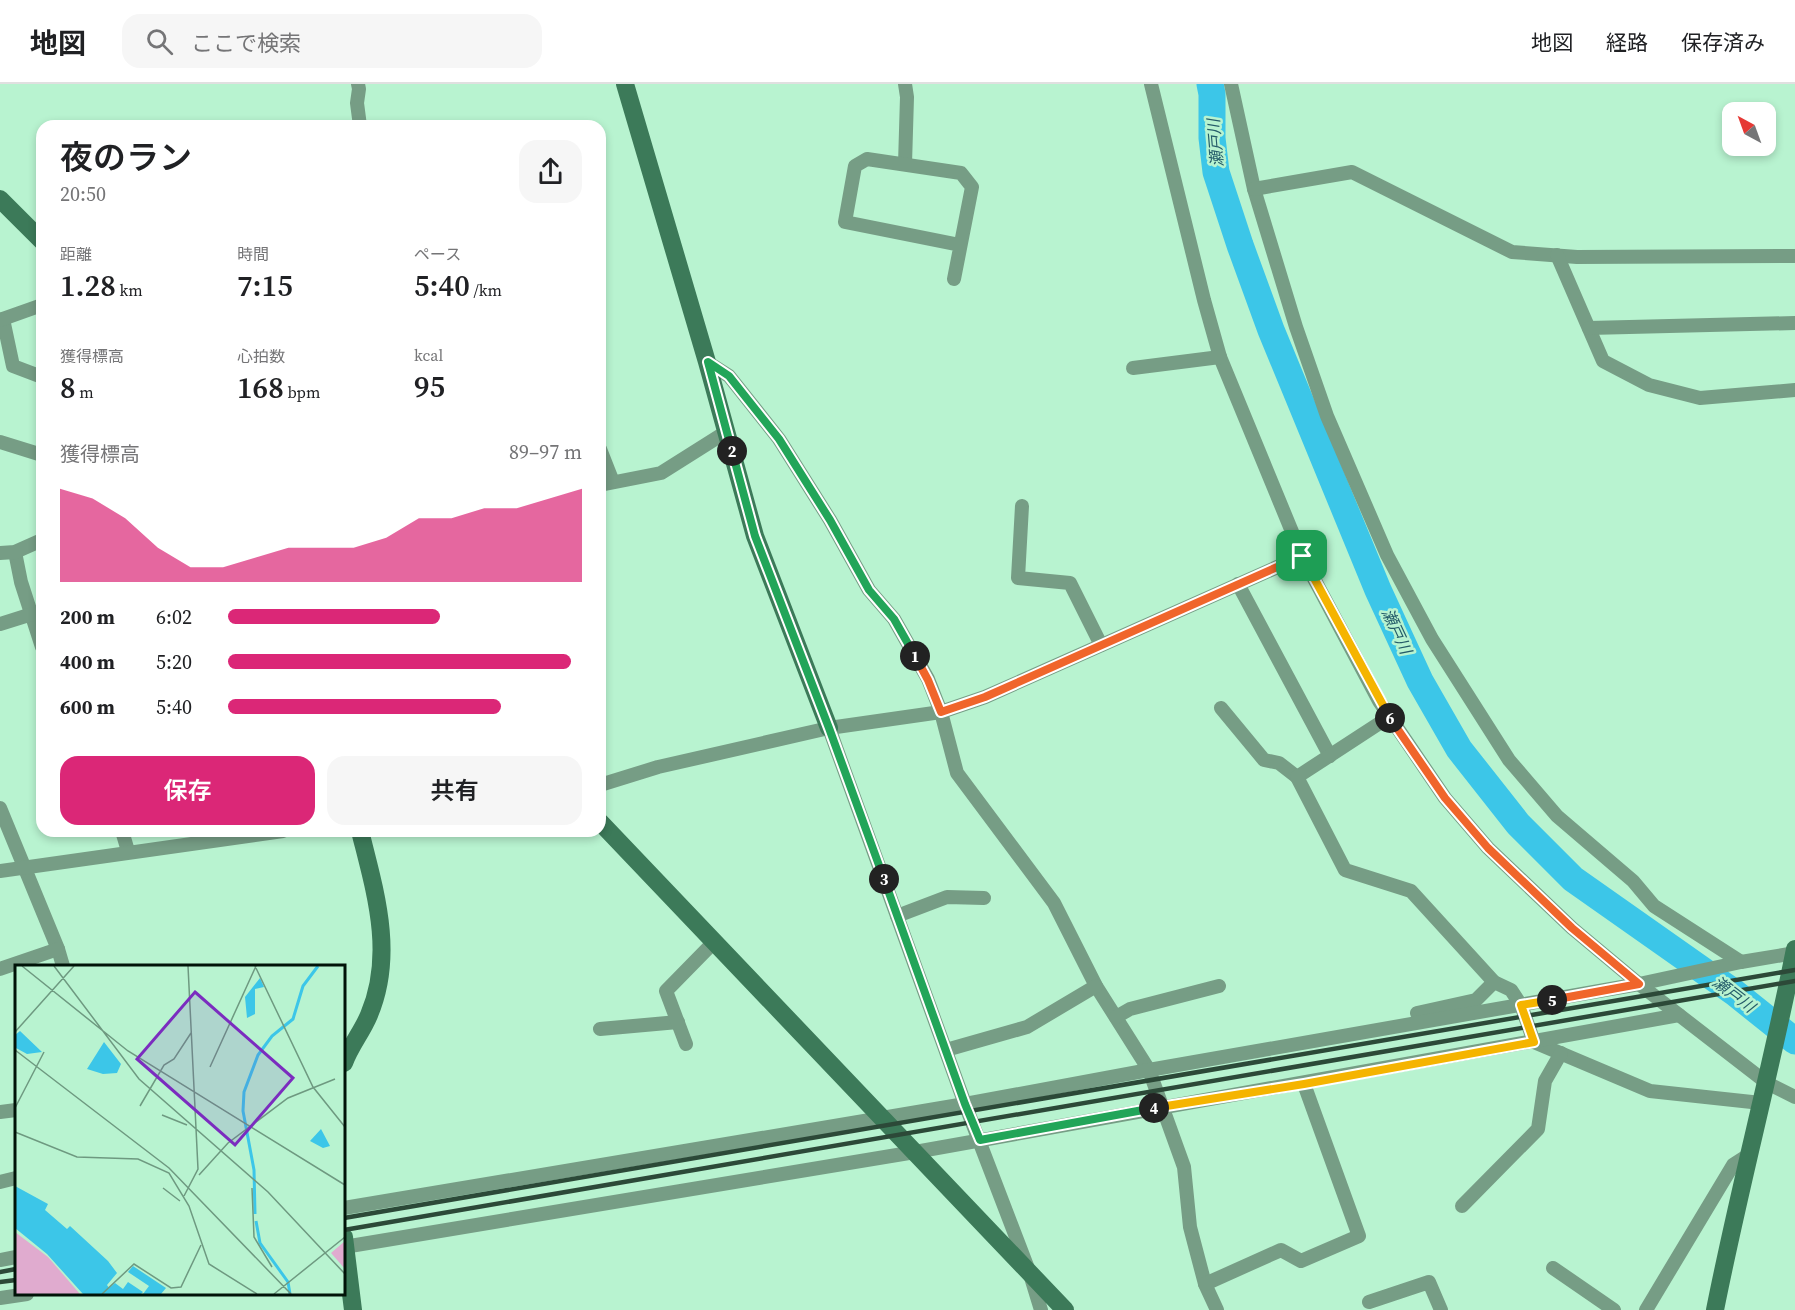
<!DOCTYPE html>
<html lang="ja">
<head>
<meta charset="utf-8">
<style>
	:root { --surface:#fff; --page:#f6f6f6; --text:#202124; --muted:#757577; --line:#e0e0e0; --accent:#db2777 }
	body { margin:0; font-family:"Source Serif 4","Noto Sans JP",serif; background:var(--page); color:var(--text); height:100vh; display:flex; flex-direction:column; font-size:22px; white-space:nowrap }
	* { box-sizing:border-box; margin:0 }
	p { font-size:20px; color:var(--muted) }
	.icon { flex:none; width:33px; height:33px; fill:none; stroke:currentColor; stroke-width:2; stroke-linecap:round; stroke-linejoin:round }
	.map { position:relative; flex:1; overflow:hidden }
	.drawer { position:absolute; left:36px; top:36px; width:570px; height:717px; display:flex; flex-direction:column; background:var(--surface); border-radius:18px; box-shadow:0 3px 9px #0003 }
	.drawer>* { flex:none }
	.needle { width:39px; rotate:319deg }
	.controls { position:absolute; left:1722px; top:18px; display:grid; gap:12px }
	.controls a { display:grid; place-items:center; width:54px; height:54px; border-radius:12px; background:var(--surface); box-shadow:0 3px 9px #0003; font-size:30px }
	.pin { position:absolute; display:grid; place-items:center; width:51px; height:51px; color:#fff; margin:-26px; border-radius:12px; box-shadow:0 3px 9px #0006 }
	.km { position:absolute; width:30px; height:30px; margin:-15px; border-radius:50%; background:#222; color:#fff; font-size:16px; line-height:30px; text-align:center }
	.round { display:grid; place-items:center; flex:none; width:63px; height:63px; border-radius:18px; background:var(--page) }
	.overview { display:flex; align-items:center; justify-content:space-between; height:102px; padding:0 24px }
	h1 { font-size:33px; font-weight:600; line-height:45px }
	.metrics { display:grid; grid-template-columns:repeat(3,1fr); gap:9px; height:102px; padding:6px 24px }
	.metrics div { display:grid; align-content:center }
	.metrics b { font-size:30px; font-weight:600 }
	.metrics small { font-size:16px; font-weight:400 }
	.metrics p { font-size:16px }
	.chart { height:168px; padding:12px 24px }
	.chart p { display:flex; justify-content:space-between }
	.chart svg { width:100%; height:108px; margin-top:6px; fill:var(--accent); opacity:.7 }
	.button { display:flex; gap:12px; margin-top:auto; padding:12px 24px }
	.button a { flex:1; height:69px; border-radius:18px; background:var(--accent); color:#fff; font-size:24px; font-weight:600; line-height:69px; text-align:center }
	.button a+a { background:var(--page); color:var(--text) }
	ul { padding:0 24px; list-style:none; font-size:20px }
	li { display:grid; grid-template-columns:96px 72px 1fr; align-items:center; height:45px }
	li i { height:15px; border-radius:8px; background:var(--accent) }
	header { display:flex; align-items:center; gap:36px; box-sizing:border-box; height:84px; padding:0 30px; background:var(--surface); border-bottom:2px solid var(--line) }
	header strong { font-size:28px }
	nav { display:flex; gap:33px; margin-inline-start:auto; font-size:21px }
	.search { width:420px; height:54px; background:var(--page); display:flex; align-items:center; gap:15px; box-sizing:border-box; padding:0 21px; border-radius:18px; color:var(--muted); font-size:22px }
	.map>svg:first-child { display:block }
	.lines { fill:none; stroke-linecap:round; stroke-linejoin:round }
	.river { stroke:#3cc6e8; stroke-width:27 }
	.street { stroke:#769d85; stroke-width:14 }
	.secondary { stroke:#3c7a59; stroke-width:18 }
	.rail { stroke:#2c4938; stroke-width:4.5 }
	.split-1-casing { stroke:#fff; stroke-width:12 }
	.split-2-casing { stroke:#fff; stroke-width:12 }
	.split-3-casing { stroke:#fff; stroke-width:12 }
	.split-4-casing { stroke:#fff; stroke-width:12 }
	.split-5-casing { stroke:#fff; stroke-width:12 }
	.split-6-casing { stroke:#fff; stroke-width:12 }
	.split-7-casing { stroke:#fff; stroke-width:12 }
	.split-1 { stroke:#f0652b; stroke-width:8 }
	.split-2 { stroke:#22a559; stroke-width:8 }
	.split-3 { stroke:#22a559; stroke-width:8 }
	.split-4 { stroke:#22a559; stroke-width:8 }
	.split-5 { stroke:#f5b400; stroke-width:8 }
	.split-6 { stroke:#f0652b; stroke-width:8 }
	.split-7 { stroke:#f5b400; stroke-width:8 }
	.labels { text-anchor:middle; dominant-baseline:central; stroke-width:5; stroke-linejoin:round; paint-order:stroke }
	.water-label { font-size:16px; font-style:italic; fill:#245b69; stroke:#b8f3d0 }
	.inset-river { fill:none; stroke:#3cc6e8; stroke-width:3 }
	.inset-road { fill:none; stroke:#6e9980; stroke-width:1.5 }
	.view { fill:#7b2cbf; fill-opacity:0.15; stroke:#7b2cbf; stroke-width:3 }
	.inset-edge { fill:none; stroke:#001308; stroke-width:3 }
</style>
</head>
<body>
<header>
<strong>地図</strong>
<div class="search"><svg class="icon" aria-label="search" viewBox="0 0 24 24"><circle cx="10" cy="10" r="6"/><path d="M15 15l6 6"/></svg>ここで検索</div>
<nav><a>地図</a><a>経路</a><a>保存済み</a></nav>
</header>
<div class="map">
<svg width="1795" height="1226" viewBox="0 0 1795 1226">
	<rect width="100%" height="100%" fill="#b8f3d0"/>
	<g class="lines">
		<!-- river -->
		<path class="river" d="M1210,0L1212,10V54L1216,88L1240,161L1271,246L1378,506L1420,597L1459,665L1518,740L1573,795L1735,909L1795,957"/>
		<!-- street -->
		<g class="street">
			<path d="M358,0L359,5L357,19L360,42"/>
			<path d="M1151,0L1204,216L1220,273L1302,472L1379,617L1445,714L1488,764L1572,844L1639,900L1767,999L1795,1013"/>
			<path d="M1231,0L1254,105L1296,243L1327,332L1387,471L1432,555L1509,676L1557,732L1633,797L1654,822L1741,878"/>
			<path d="M905,80L907,13L905,0"/>
			<path d="M1254,105L1352,88L1512,168L1577,173L1795,172"/>
			<path d="M1557,171L1603,277L1649,301L1700,314L1795,306"/>
			<path d="M954,195L972,103L961,89L867,75L855,82L845,138L960,161"/>
			<path d="M3,235L13,282L42,293"/>
			<path d="M0,236L42,221"/>
			<path d="M1589,244L1795,239"/>
			<path d="M707,278L729,292L779,355L830,436L869,506L894,535L928,595L941,628L957,689L1054,819L1096,902L1149,986L1184,1083L1190,1143L1205,1200L1217,1226"/>
			<path d="M1133,284L1220,273"/>
			<path d="M0,358L42,371"/>
			<path d="M600,365L613,398"/>
			<path d="M600,401L661,389L726,348"/>
			<path d="M1022,422L1018,494L1070,499L1101,561"/>
			<path d="M15,468L21,498L42,563"/>
			<path d="M0,469L15,468L42,456"/>
			<path d="M1238,500L1330,672"/>
			<path d="M0,540L32,530"/>
			<path d="M1221,624L1264,676L1279,679L1297,693"/>
			<path d="M1389,633L1297,693L1345,786L1411,807L1494,898L1511,906L1521,921L1534,958L1650,1007L1761,1019"/>
			<path d="M829,644L965,1020L1029,1187L1041,1226"/>
			<path d="M600,701L658,683L829,644L941,628L985,613L1302,472"/>
			<path d="M0,724L58,865L63,882"/>
			<path d="M122,747L128,767"/>
			<path d="M0,787L283,747"/>
			<path d="M897,832L947,813L984,814"/>
			<path d="M0,885L58,865"/>
			<path d="M1417,929L1476,916L1494,898"/>
			<path d="M1116,933L1130,925L1219,902"/>
			<path d="M600,945L678,938"/>
			<path d="M686,960L666,907L714,858"/>
			<path d="M946,966L1027,943L1096,902"/>
			<path d="M0,1028L16,1026"/>
			<path d="M0,1098L16,1094"/>
			<path d="M1462,1122L1538,1045L1545,997L1561,969"/>
			<path d="M344,1124L965,1020L1149,986L1639,900L1741,878L1795,869"/>
			<path d="M344,1163L915,1068L1679,931"/>
			<path d="M0,1176L16,1173"/>
			<path d="M1553,1184L1614,1226"/>
			<path d="M1205,1200L1281,1166L1301,1177L1359,1152L1304,1000"/>
			<path d="M0,1214L27,1210"/>
			<path d="M1369,1218L1429,1198L1441,1226"/>
			<path d="M1646,1226L1733,1081L1747,1072"/>
		</g>
		<!-- secondary -->
		<g class="secondary">
			<path d="M625,0L707,278L755,452L829,644"/>
			<path d="M0,115L42,157"/>
			<path d="M600,738L1065,1226"/>
			<path d="M344,979C350,962 362,948 369,931C395,870 375,807 360,747"/>
			<path d="M344,1153L353,1226"/>
			<path d="M1715,1226C1739,1105 1771,986 1795,865"/>
		</g>
		<!-- rail -->
		<g class="rail">
			<path d="M344,1134L1795,886"/>
			<path d="M344,1146L1795,897"/>
			<path d="M0,1188L16,1185"/>
			<path d="M0,1198L16,1196"/>
		</g>
	</g>
	<g class="lines">
		<defs>
			<path id="split-1" d="M915,572L928,596L941,628L985,613L1302,472"/>
			<path id="split-2" d="M732,367L708,278L729,292L779,355L830,436L869,506L894,535L915,572"/>
			<path id="split-3" d="M732,367L755,452L829,644L884,795"/>
			<path id="split-4" d="M884,795L965,1020L980,1056L1154,1024"/>
			<path id="split-5" d="M1154,1024L1304,1000L1534,958L1521,921L1552,916"/>
			<path id="split-6" d="M1390,634L1445,714L1488,764L1572,844L1639,900L1552,916"/>
			<path id="split-7" d="M1302,472L1390,634"/>
		</defs>
		<!-- split-1 casing -->
		<use href="#split-1" class="split-1-casing"/>
		<!-- split-2 casing -->
		<use href="#split-2" class="split-2-casing"/>
		<!-- split-3 casing -->
		<use href="#split-3" class="split-3-casing"/>
		<!-- split-4 casing -->
		<use href="#split-4" class="split-4-casing"/>
		<!-- split-5 casing -->
		<use href="#split-5" class="split-5-casing"/>
		<!-- split-6 casing -->
		<use href="#split-6" class="split-6-casing"/>
		<!-- split-7 casing -->
		<use href="#split-7" class="split-7-casing"/>
		<!-- split-1 -->
		<use href="#split-1" class="split-1"/>
		<!-- split-2 -->
		<use href="#split-2" class="split-2"/>
		<!-- split-3 -->
		<use href="#split-3" class="split-3"/>
		<!-- split-4 -->
		<use href="#split-4" class="split-4"/>
		<!-- split-5 -->
		<use href="#split-5" class="split-5"/>
		<!-- split-6 -->
		<use href="#split-6" class="split-6"/>
		<!-- split-7 -->
		<use href="#split-7" class="split-7"/>
	</g>
	<g class="labels">
		<!-- water labels -->
		<g class="water-label">
			<text transform="translate(1215 59) rotate(-95)">瀬戸川</text>
			<text transform="translate(1397 547) rotate(65)">瀬戸川</text>
			<text transform="translate(1734 910) rotate(37)">瀬戸川</text>
		</g>
	</g>
	<!-- overview -->
	<g transform="translate(15 881)">
		<rect width="330" height="330" fill="#b8f3d0"/>
		<path d="M0,267L33,292L65,329H0ZM330,276V304L316,288Z" fill="#e0abcf"/>
		<path d="M245,13L249,22L240,24V49L232,53L230,32ZM5,66L27,87L12,89L1,83L0,70ZM89,77L106,99L102,108L88,109L72,104ZM306,164L315,181L308,183L295,176ZM0,221L33,239L30,245L52,264L55,261L93,296L102,308L92,320L94,323L100,318L108,324L113,317L128,327L126,329H68L32,289L0,263ZM118,301L151,323L146,329H128L134,321L113,307Z" fill="#3cc6e8"/>
		<path class="inset-river" d="M240,249L239,205L228,146L229,127L243,90L257,71L278,54L288,21L303,1M241,256L245,278L273,317L275,329"/>
		<path class="inset-road" d="M7,1L113,86L330,220M39,1L124,114L253,227L330,309M240,1L298,122L330,162M0,67L59,1M0,85L154,203L276,329M195,102L241,1M125,141L149,100L159,94L176,68M0,143L29,87M147,150L172,160M0,167L62,192L123,194L154,208L174,241L194,299L242,329M184,210L213,178L273,133L320,114M148,223L165,236M237,223L239,272L257,302M169,231L183,204L173,1M87,329L119,299L156,323L166,322L186,280M259,329L330,272"/>
		<path class="view" d="M180,27L278,113L220,180L122,94Z"/>
		<rect width="330" height="330" class="inset-edge"/>
	</g>
</svg>
<div class="controls">
<a><svg class="needle" viewBox="-14 -14 28 28"><path d="M0-13l5 13h-10z" fill="#e53935"/><path d="M0 13l5-13h-10z" fill="#757577"/></svg></a>
</div>
<div class="pin" style="left:1302px;top:472px;background:#1e9e55"><svg class="icon" aria-label="arrive" viewBox="0 0 24 24"><path d="M6 21V4h12l-3 4 3 4H6"/></svg></div>
<b class="km" style="left:915px;top:572px">1</b>
<b class="km" style="left:732px;top:367px">2</b>
<b class="km" style="left:884px;top:795px">3</b>
<b class="km" style="left:1154px;top:1024px">4</b>
<b class="km" style="left:1552px;top:916px">5</b>
<b class="km" style="left:1390px;top:634px">6</b>
<section class="drawer">
<div class="overview"><div><h1>夜のラン</h1><p>20:50</p></div><a class="round"><svg class="icon" aria-label="share" viewBox="0 0 24 24"><path d="M12 15V3M7 8l5-5 5 5M5 13v7h14v-7"/></svg></a></div>
<div class="metrics">
<div><p>距離</p><b>1.28<small> km</small></b></div>
<div><p>時間</p><b>7:15</b></div>
<div><p>ペース</p><b>5:40<small> /km</small></b></div>
</div>
<div class="metrics">
<div><p>獲得標高</p><b>8<small> m</small></b></div>
<div><p>心拍数</p><b>168<small> bpm</small></b></div>
<div><p>kcal</p><b>95</b></div>
</div>
<div class="chart"><p><span>獲得標高</span>89–97 m</p>
<svg viewBox="0 0 160 44" preserveAspectRatio="none"><path d="M0 44V6L10 10L20 18L30 30L40 38L50 38L60 34L70 30L80 30L90 30L100 26L110 18L120 18L130 14L140 14L150 10L160 6V44z"/></svg>
</div>
<ul>
<li><b>200 m</b>6:02<i style="width:60%"></i></li>
<li><b>400 m</b>5:20<i style="width:97%"></i></li>
<li><b>600 m</b>5:40<i style="width:77%"></i></li>
</ul>
<div class="button"><a>保存</a><a>共有</a></div>
</section>
</div>
</body>
</html>
